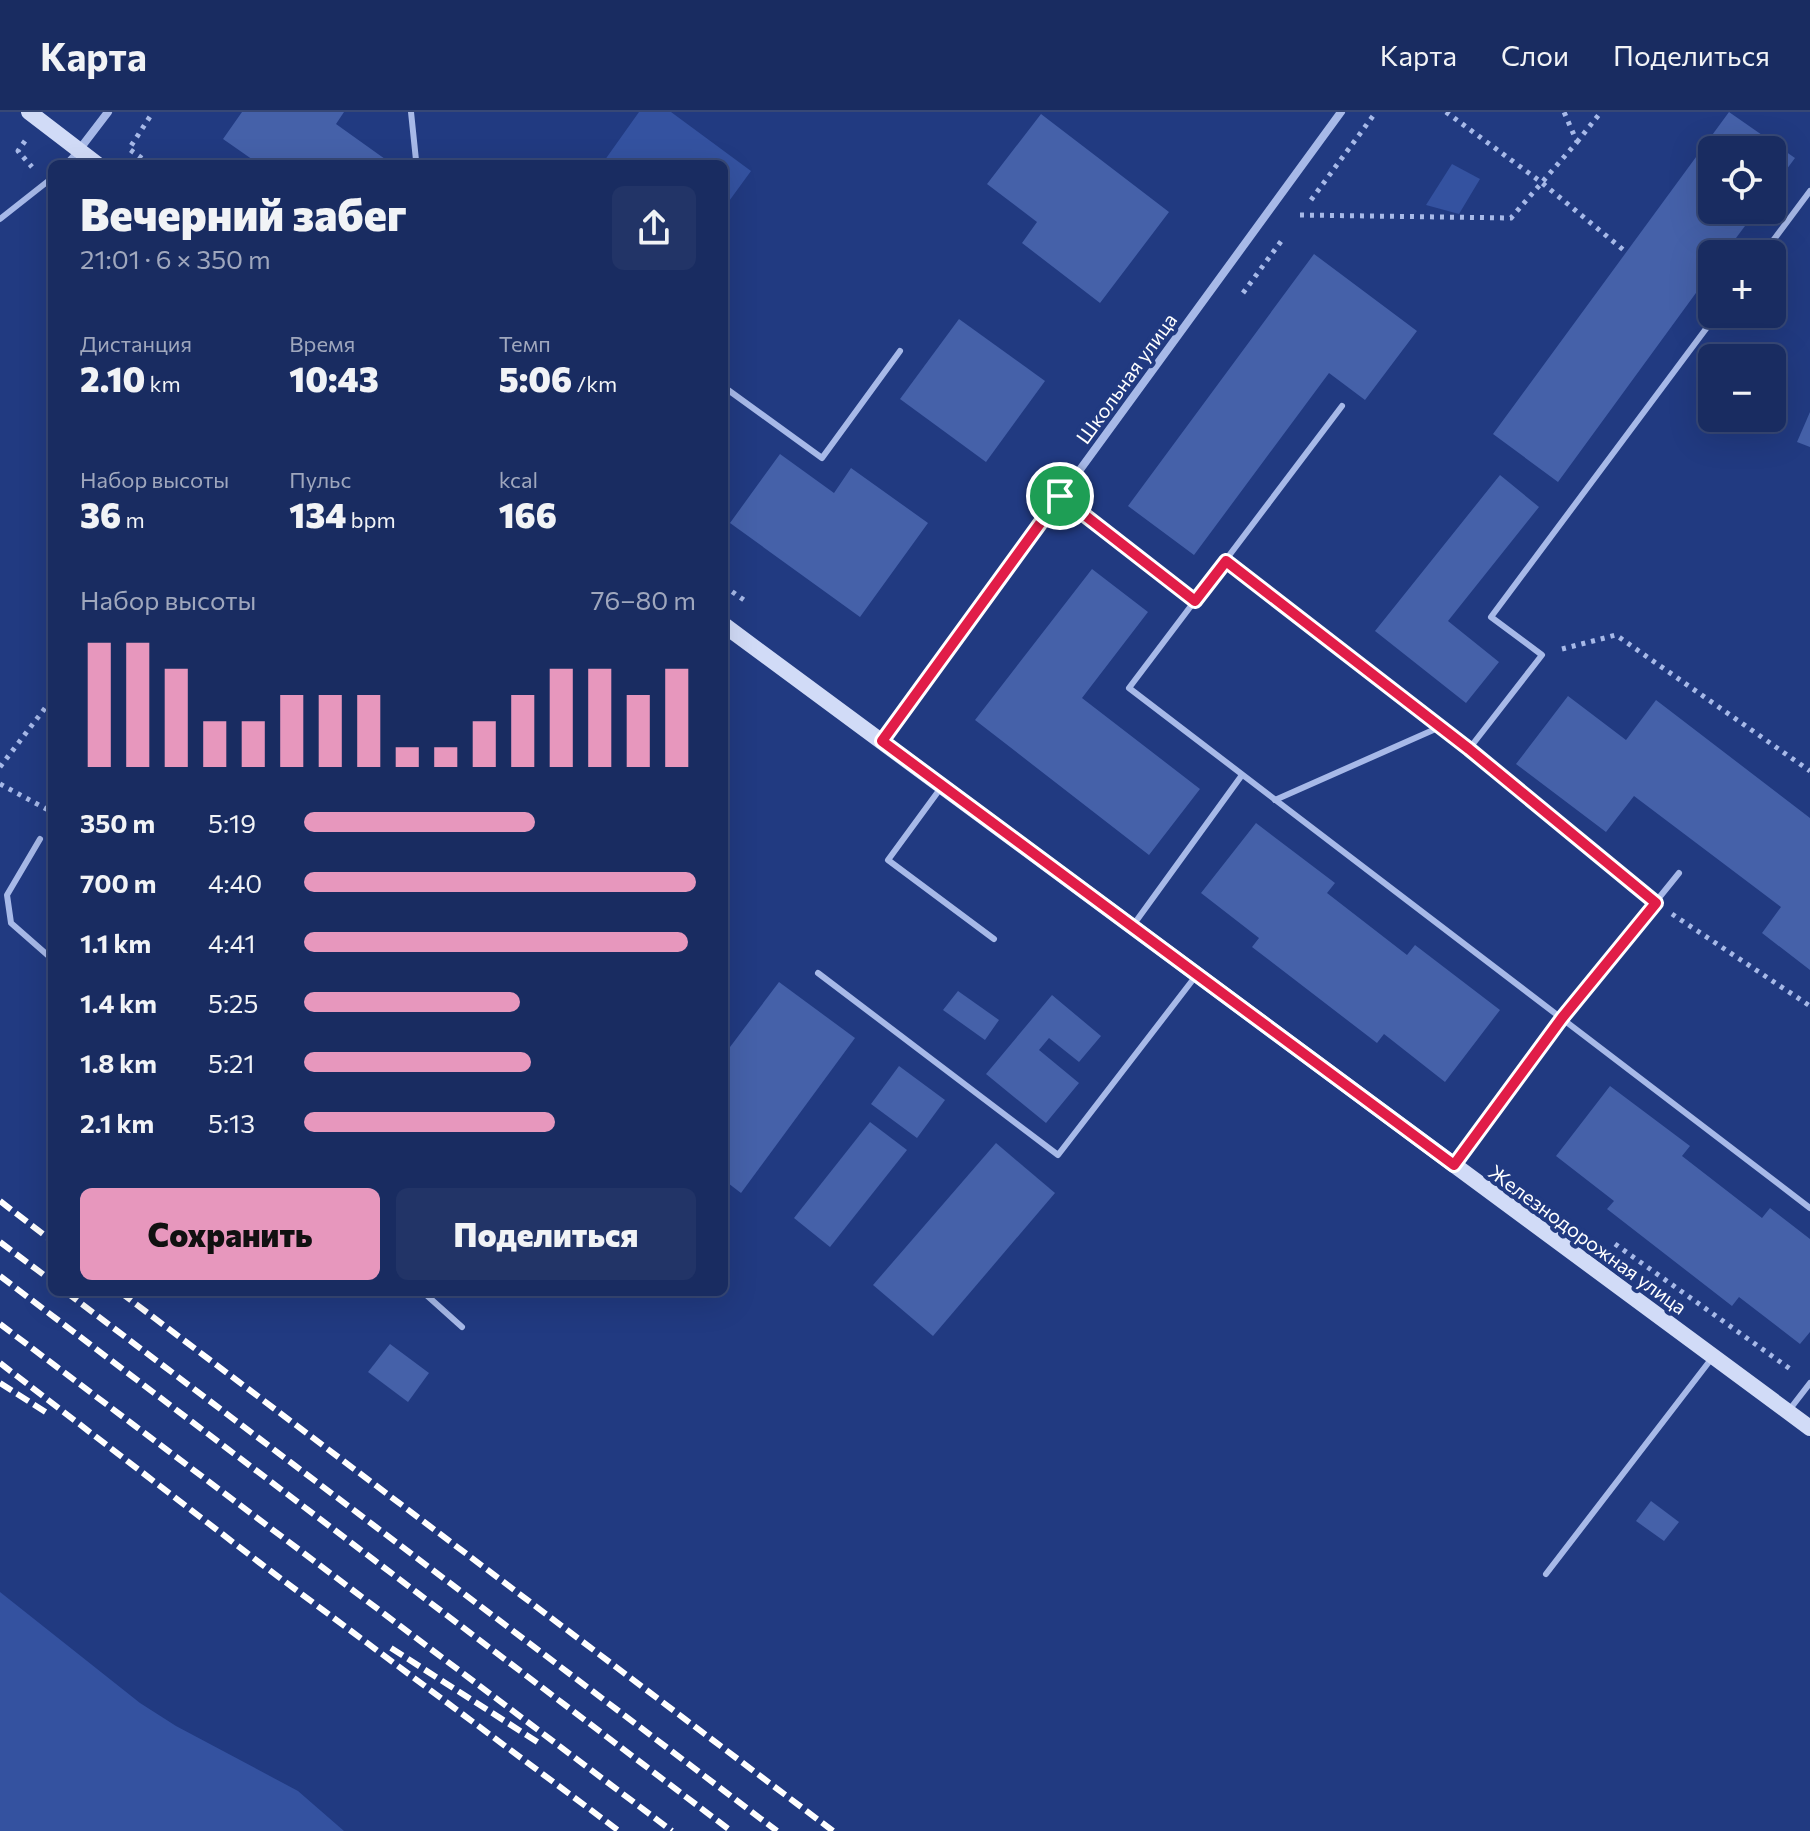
<!DOCTYPE html>
<html lang="ru">
<head>
<meta charset="utf-8">
<style>
	:root { --surface:#192c61; --page:#223467; --text:#f1f3f6; --muted:#9fa7bd; --line:#374876; --accent:#e797bd }
	body { margin:0; font-family:Commissioner,sans-serif; background:var(--page); color:var(--text); height:100vh; display:flex; flex-direction:column; font-size:30px; white-space:nowrap }
	* { box-sizing:border-box; margin:0 }
	p { font-size:26px; color:var(--muted) }
	.icon { flex:none; width:44px; height:44px; fill:none; stroke:currentColor; stroke-width:2; stroke-linecap:round; stroke-linejoin:round }
	.map { position:relative; flex:1; overflow:hidden }
	.drawer { position:absolute; left:48px; top:48px; width:680px; height:1136px; display:flex; flex-direction:column; background:var(--surface); border-radius:12px; box-shadow:0 8px 32px #0002,0 0 0 2px var(--line) }
	.drawer>* { flex:none }
	.tools { position:absolute; left:1698px; top:24px; display:grid; gap:16px }
	.tools a { display:grid; place-items:center; width:88px; height:88px; border-radius:12px; background:var(--surface); box-shadow:0 8px 32px #0002,0 0 0 2px var(--line); font-size:40px }
	.pin { position:absolute; display:grid; place-items:center; width:68px; height:68px; color:#fff; margin:-34px; border:4px solid #fff; border-radius:50%; box-shadow:0 2px 8px #0007 }
	.round { display:grid; place-items:center; flex:none; width:84px; height:84px; border-radius:12px; background:var(--page) }
	.headline { display:flex; align-items:center; justify-content:space-between; height:136px; padding:0 32px }
	h1 { font-size:44px; font-weight:800; line-height:60px }
	.figures { display:grid; grid-template-columns:repeat(3,1fr); gap:12px; height:136px; padding:8px 32px }
	.figures div { display:grid; align-content:center }
	.figures b { font-size:34px; font-weight:800 }
	.figures small { font-size:22px; font-weight:400 }
	.figures p { font-size:22px }
	.chart { height:224px; padding:16px 32px }
	.chart p { display:flex; justify-content:space-between }
	.chart svg { width:100%; height:144px; margin-top:8px; stroke:var(--accent); stroke-width:6 }
	.action { display:flex; gap:16px; margin-top:auto; padding:16px 32px }
	.action a { flex:1; height:92px; border-radius:12px; background:var(--accent); color:#111; font-size:32px; font-weight:800; line-height:92px; text-align:center }
	.action a+a { background:var(--page); color:var(--text) }
	ul { padding:0 32px; list-style:none; font-size:26px }
	li { display:grid; grid-template-columns:128px 96px 1fr; align-items:center; height:60px }
	li i { height:20px; border-radius:10px; background:var(--accent) }
	header { display:flex; align-items:center; gap:48px; box-sizing:border-box; height:112px; padding:0 40px; background:var(--surface); border-bottom:2px solid var(--line) }
	header strong { font-size:38px }
	nav { display:flex; gap:44px; margin-inline-start:auto; font-size:28px }
	.map>svg:first-child { display:block }
	.green { fill:#3452a0 }
	.building { fill:#4561a9 }
	.lines { fill:none; stroke-linecap:round; stroke-linejoin:round }
	.path { stroke:#a7b9e8; stroke-width:5; stroke-dasharray:4 6; stroke-linecap:butt }
	.lane { stroke:#a7b9e8; stroke-width:6 }
	.street { stroke:#a7b9e8; stroke-width:8 }
	.secondary { stroke:#d1dbf7; stroke-width:16 }
	.rail { stroke:#fff; stroke-width:6; stroke-dasharray:14 6; stroke-linecap:butt }
	.route-casing { stroke:#fff; stroke-width:16 }
	.route { stroke:#e11d48; stroke-width:10 }
	.labels { text-anchor:middle; dominant-baseline:central; stroke-width:8; stroke-linejoin:round; paint-order:stroke }
	.street-label { font-size:20px; fill:#fff; stroke:#213a81 }
</style>
</head>
<body>
<header>
<strong>Карта</strong>
<nav><a>Карта</a><a>Слои</a><a>Поделиться</a></nav>
</header>
<div class="map">
<svg width="1810" height="1719" viewBox="0 0 1810 1719">
	<rect width="100%" height="100%" fill="#213a81"/>
	<!-- green -->
	<g class="green">
		<path d="M639,0H671L751,59L724,96V52H602Z"/>
		<path d="M1452,52L1480,67L1459,102L1426,93Z"/>
		<path d="M0,1480L140,1591L176,1614L298,1679L344,1719H0Z"/>
	</g>
	<!-- building -->
	<g class="building">
		<path d="M242,0H344L336,12L392,52H259L223,27Z"/>
		<path d="M1729,0L1795,46L1772,77V38H1712V98H1757L1724,142H1712V159L1558,370L1493,322Z"/>
		<path d="M1041,2L1169,100L1100,191L1022,131L1037,110L987,72Z"/>
		<path d="M1314,142L1417,219L1365,288L1329,261L1194,443L1128,394Z"/>
		<path d="M959,207L1045,269L986,350L900,287Z"/>
		<path d="M1810,300V335L1797,330Z"/>
		<path d="M780,342L834,381L851,356L928,411L860,505L730,411Z"/>
		<path d="M1500,363L1539,395L1448,509L1499,550L1466,591L1375,519Z"/>
		<path d="M1092,457L1148,500L1082,586L1200,677L1149,743L975,608Z"/>
		<path d="M1568,584L1626,628L1656,588L1810,706V858L1762,821L1781,795L1634,684L1606,720L1516,652Z"/>
		<path d="M1256,711L1335,771L1327,781L1407,843L1415,833L1500,898L1445,970L1384,922L1377,931L1252,835L1259,826L1201,781Z"/>
		<path d="M779,870L855,926L741,1081L724,1068V943Z"/>
		<path d="M958,879L999,908L985,928L943,898Z"/>
		<path d="M1052,883L1101,924L1079,950L1049,926L1039,938L1079,971L1046,1011L986,962Z"/>
		<path d="M899,954L945,988L917,1026L871,992Z"/>
		<path d="M1610,974L1690,1034L1682,1044L1762,1106L1770,1096L1810,1127V1220L1800,1232L1739,1185L1732,1194L1607,1097L1614,1089L1556,1044Z"/>
		<path d="M870,1010L907,1038L830,1135L794,1106Z"/>
		<path d="M996,1031L1055,1081L933,1224L873,1173Z"/>
		<path d="M390,1232L429,1261L408,1290L368,1260Z"/>
		<path d="M1651,1389L1679,1410L1664,1429L1636,1409Z"/>
	</g>
	<g class="lines">
		<!-- path -->
		<g class="path">
			<path d="M1446,0L1541,70L1626,140"/>
			<path d="M25,29L18,39L32,55"/>
			<path d="M1577,30L1601,0"/>
			<path d="M150,52L129,37L153,0"/>
			<path d="M1311,88L1376,0"/>
			<path d="M1300,103L1511,106L1577,30L1564,0"/>
			<path d="M1243,181L1282,128"/>
			<path d="M724,474L744,488"/>
			<path d="M1562,537L1616,523L1810,659"/>
			<path d="M1486,650L1638,776"/>
			<path d="M0,655L52,587"/>
			<path d="M0,672L52,700"/>
			<path d="M1672,802L1810,894"/>
			<path d="M1615,1132L1793,1259"/>
		</g>
		<!-- lane -->
		<g class="lane">
			<path d="M411,0L416,48L420,52"/>
			<path d="M66,52L77,40"/>
			<path d="M0,107L52,66"/>
			<path d="M1763,142L1810,79"/>
			<path d="M724,275L822,346L900,239"/>
			<path d="M1342,294L1129,576L1810,1096"/>
			<path d="M1060,384L1195,489"/>
			<path d="M1226,449L1469,637L1542,543L1491,505L1717,202"/>
			<path d="M940,677L888,748L994,827"/>
			<path d="M1275,688L1440,615"/>
			<path d="M40,727L7,783L11,811L52,847"/>
			<path d="M1134,812L1242,663"/>
			<path d="M818,861L1058,1043L1195,865"/>
			<path d="M1456,1050L1562,906L1679,761"/>
			<path d="M423,1180L462,1215"/>
			<path d="M1790,1297L1810,1271"/>
			<path d="M1546,1462L1712,1246"/>
		</g>
		<!-- street -->
		<g class="street">
			<path d="M79,38L108,0"/>
			<path d="M882,629L1341,0"/>
		</g>
		<!-- secondary -->
		<g class="secondary">
			<path d="M29,0L97,52"/>
			<path d="M724,513L1810,1316"/>
		</g>
		<!-- rail -->
		<g class="rail">
			<path d="M0,1089L52,1129"/>
			<path d="M0,1130L52,1169"/>
			<path d="M0,1164L731,1719"/>
			<path d="M66,1180L777,1719"/>
			<path d="M120,1180L833,1719"/>
			<path d="M0,1212L672,1719"/>
			<path d="M0,1251L260,1451L619,1719"/>
			<path d="M0,1271L47,1301"/>
			<path d="M391,1536L539,1631"/>
		</g>
	</g>
	<g class="lines">
		<defs>
			<path id="route" d="M1060,384L1195,489L1226,449L1469,637L1656,791L1562,906L1454,1053L882,629Z"/>
		</defs>
		<!-- route casing -->
		<use href="#route" class="route-casing"/>
		<!-- route -->
		<use href="#route" class="route"/>
	</g>
	<g class="labels">
		<!-- street labels -->
		<g class="street-label">
			<text transform="translate(1126 266) rotate(-54)">Школьная улица</text>
			<text transform="translate(1588 1127) rotate(36)">Железнодорожная улица</text>
		</g>
	</g>
</svg>
<div class="tools">
<a><svg class="icon" aria-label="locate" viewBox="0 0 24 24"><circle cx="12" cy="12" r="6"/><path d="M12 2v4M12 18v4M2 12h4M18 12h4"/></svg></a>
<a>+</a>
<a>−</a>
</div>
<div class="pin" style="left:1060px;top:384px;background:#1e9e55"><svg class="icon" aria-label="arrive" viewBox="0 0 24 24"><path d="M6 21V4h12l-3 4 3 4H6"/></svg></div>
<section class="drawer">
<div class="headline"><div><h1>Вечерний забег</h1><p>21:01 · 6 × 350 m</p></div><a class="round"><svg class="icon" aria-label="share" viewBox="0 0 24 24"><path d="M12 15V3M7 8l5-5 5 5M5 13v7h14v-7"/></svg></a></div>
<div class="figures">
<div><p>Дистанция</p><b>2.10<small> km</small></b></div>
<div><p>Время</p><b>10:43</b></div>
<div><p>Темп</p><b>5:06<small> /km</small></b></div>
</div>
<div class="figures">
<div><p>Набор высоты</p><b>36<small> m</small></b></div>
<div><p>Пульс</p><b>134<small> bpm</small></b></div>
<div><p>kcal</p><b>166</b></div>
</div>
<div class="chart"><p><span>Набор высоты</span>76–80 m</p>
<svg viewBox="0 0 160 44" preserveAspectRatio="none"><path d="M5 44V6M15 44V6M25 44V14M35 44V30M45 44V30M55 44V22M65 44V22M75 44V22M85 44V38M95 44V38M105 44V30M115 44V22M125 44V14M135 44V14M145 44V22M155 44V14"/></svg>
</div>
<ul>
<li><b>350 m</b>5:19<i style="width:59%"></i></li>
<li><b>700 m</b>4:40<i style="width:100%"></i></li>
<li><b>1.1 km</b>4:41<i style="width:98%"></i></li>
<li><b>1.4 km</b>5:25<i style="width:55%"></i></li>
<li><b>1.8 km</b>5:21<i style="width:58%"></i></li>
<li><b>2.1 km</b>5:13<i style="width:64%"></i></li>
</ul>
<div class="action"><a>Сохранить</a><a>Поделиться</a></div>
</section>
</div>
</body>
</html>
